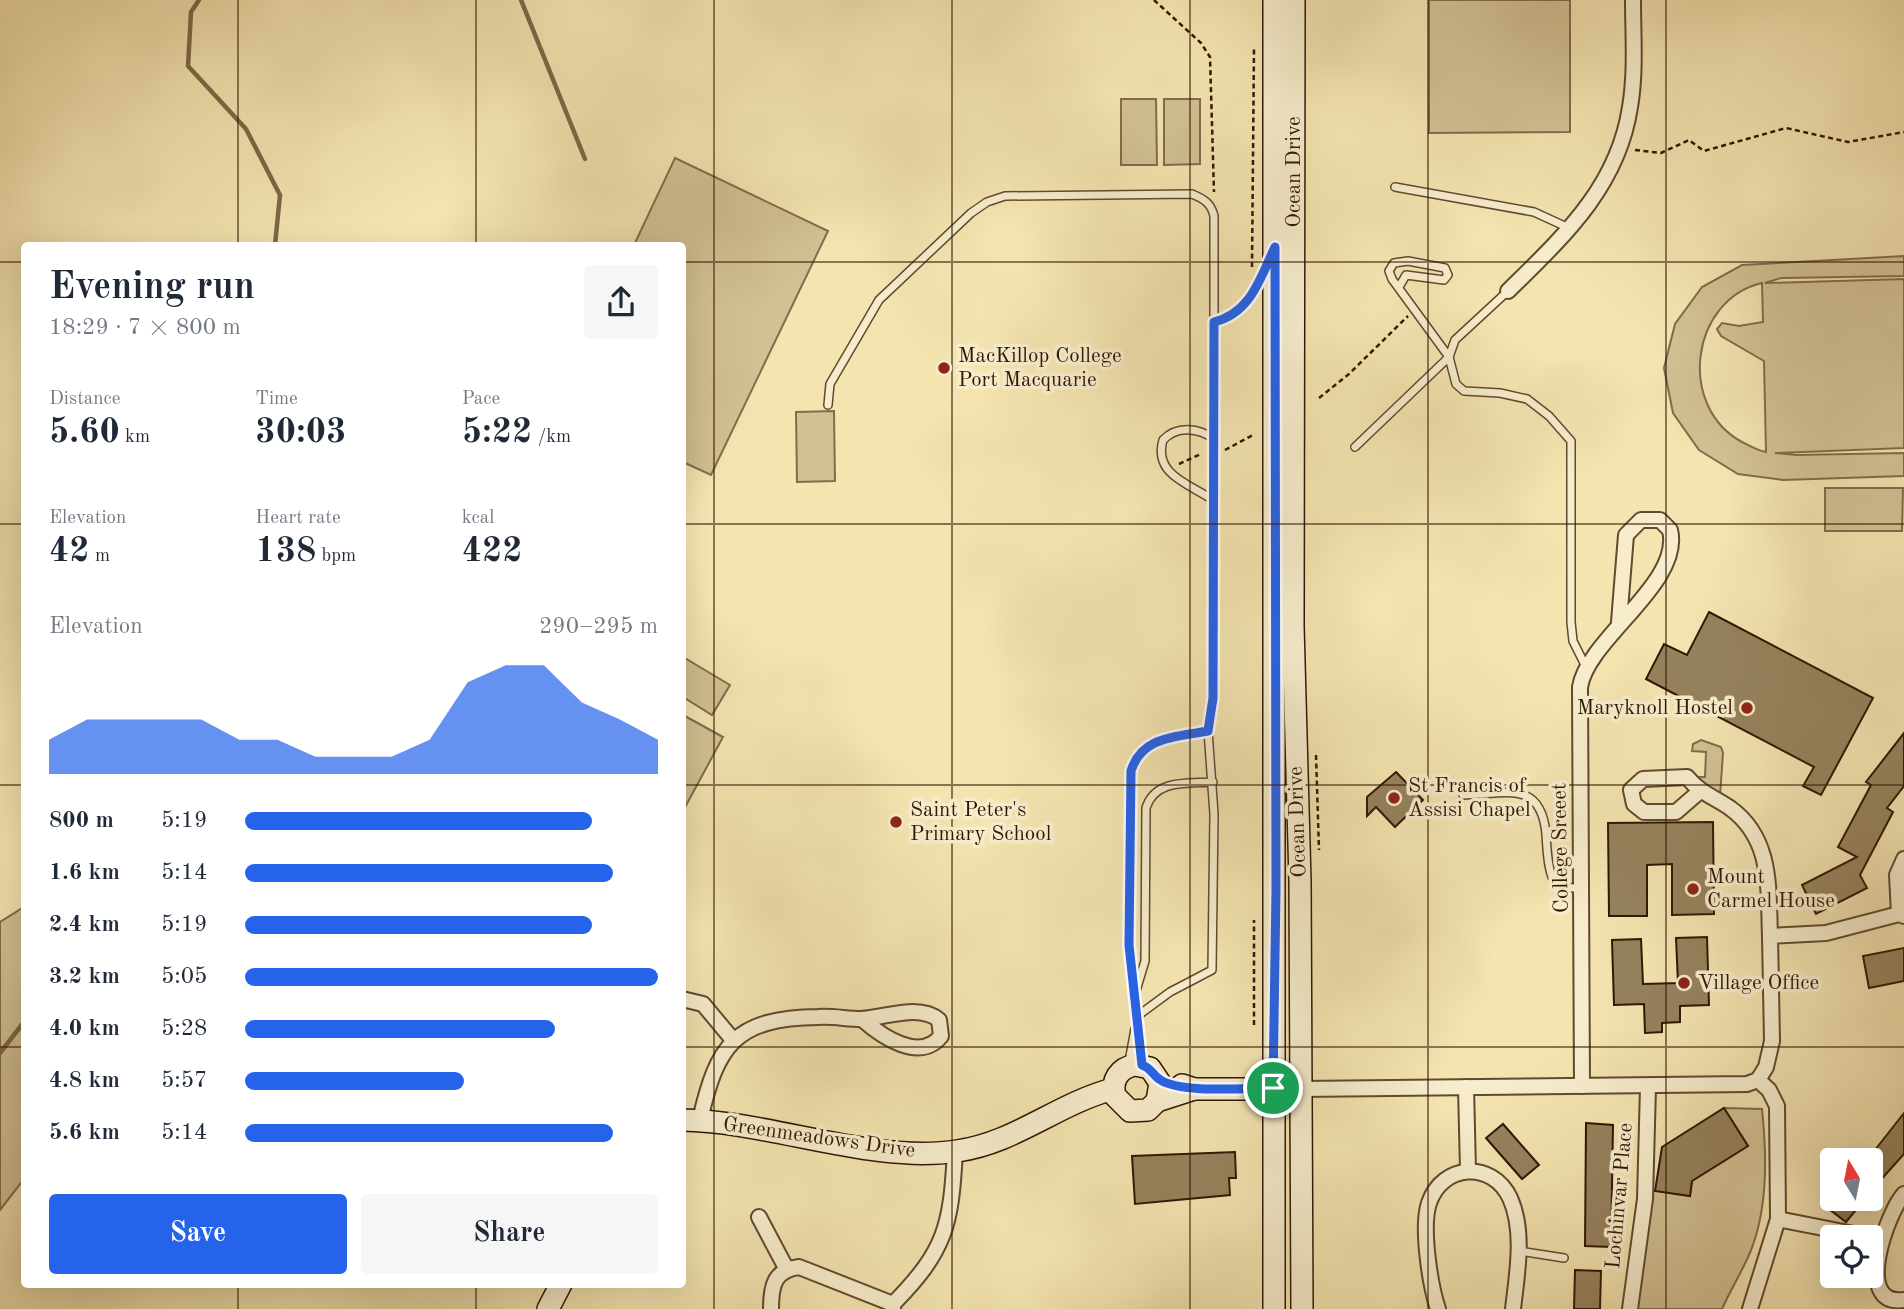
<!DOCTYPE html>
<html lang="en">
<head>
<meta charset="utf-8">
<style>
	:root { --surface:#fff; --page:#f6f6f7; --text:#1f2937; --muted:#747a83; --accent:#2563eb }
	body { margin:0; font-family:"Old Standard TT",serif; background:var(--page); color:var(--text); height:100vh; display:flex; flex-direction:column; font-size:26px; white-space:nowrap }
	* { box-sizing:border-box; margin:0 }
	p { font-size:23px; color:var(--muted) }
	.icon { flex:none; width:38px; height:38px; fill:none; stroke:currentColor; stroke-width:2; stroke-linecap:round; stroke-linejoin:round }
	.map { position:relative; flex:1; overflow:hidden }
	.sheet { position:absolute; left:21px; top:242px; width:665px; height:1046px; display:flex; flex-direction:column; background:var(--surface); border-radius:7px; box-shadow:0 7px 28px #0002 }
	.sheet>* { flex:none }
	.needle { width:46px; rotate:350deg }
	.controls { position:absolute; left:1820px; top:1148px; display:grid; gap:14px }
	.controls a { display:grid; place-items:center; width:63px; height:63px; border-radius:7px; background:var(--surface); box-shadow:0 7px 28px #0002; font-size:35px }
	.pin { position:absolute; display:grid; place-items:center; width:60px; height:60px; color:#fff; margin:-30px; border:4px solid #fff; border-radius:50%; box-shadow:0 2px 7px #0007 }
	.round { display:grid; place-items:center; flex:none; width:74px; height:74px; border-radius:7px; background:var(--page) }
	.headline { display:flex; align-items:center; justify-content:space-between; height:119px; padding:0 28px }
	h1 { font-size:38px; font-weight:700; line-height:52px }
	.figures { display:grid; grid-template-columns:repeat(3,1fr); gap:10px; height:119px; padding:7px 28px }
	.figures div { display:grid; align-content:center }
	.figures b { font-size:35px; font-weight:700 }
	.figures small { font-size:19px; font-weight:400 }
	.figures p { font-size:19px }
	.chart { height:196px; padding:14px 28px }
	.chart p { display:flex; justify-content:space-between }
	.chart svg { width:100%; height:126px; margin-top:7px; fill:var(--accent); opacity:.7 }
	.action { display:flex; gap:14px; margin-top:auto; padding:14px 28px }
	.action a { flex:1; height:80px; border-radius:7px; background:var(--accent); color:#fff; font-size:28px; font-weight:700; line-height:80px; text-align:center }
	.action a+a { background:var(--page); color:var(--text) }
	ul { padding:0 28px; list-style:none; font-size:23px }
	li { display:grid; grid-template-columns:112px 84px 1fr; align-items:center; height:52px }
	li i { height:18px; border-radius:9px; background:var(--accent) }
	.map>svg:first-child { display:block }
	.green { fill:#d2c193; stroke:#816c4c; stroke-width:2; fill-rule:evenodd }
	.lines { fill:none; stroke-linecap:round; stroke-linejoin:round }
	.stream { stroke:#7d6848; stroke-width:4.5 }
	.building { fill:#95825d; stroke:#301704; stroke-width:2 }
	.lane-casing { stroke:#614a2f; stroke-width:10 }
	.street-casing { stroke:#614a2f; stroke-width:18 }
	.secondary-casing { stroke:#301704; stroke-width:24 }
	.path { stroke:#301704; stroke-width:2.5; stroke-dasharray:5 3.5; stroke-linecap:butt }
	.lane { stroke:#f7edcc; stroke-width:7 }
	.street { stroke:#f7edcc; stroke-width:14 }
	.secondary { stroke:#f7edcc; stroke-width:21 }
	.route-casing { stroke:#fff; stroke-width:14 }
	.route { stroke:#2563eb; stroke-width:9 }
	.grid { fill:none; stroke:#301704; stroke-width:2; stroke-opacity:0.55 }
	.poi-dot { fill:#8f2418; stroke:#f7edcc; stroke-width:2.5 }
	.labels { text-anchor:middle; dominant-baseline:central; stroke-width:7; stroke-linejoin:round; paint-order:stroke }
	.street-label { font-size:21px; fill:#301704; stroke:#f7edcc }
	.poi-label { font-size:21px; fill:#301704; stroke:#f7edcc; text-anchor:start }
</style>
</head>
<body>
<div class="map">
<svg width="1904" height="1309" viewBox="0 0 1904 1309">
	<rect width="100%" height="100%" fill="#f3e4b0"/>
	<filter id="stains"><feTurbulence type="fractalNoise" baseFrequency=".00286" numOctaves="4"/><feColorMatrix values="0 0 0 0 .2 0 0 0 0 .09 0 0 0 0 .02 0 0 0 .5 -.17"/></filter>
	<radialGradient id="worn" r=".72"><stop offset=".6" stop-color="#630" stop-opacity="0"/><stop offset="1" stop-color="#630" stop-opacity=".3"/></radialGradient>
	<!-- green -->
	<g class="green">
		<path d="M1429,0H1570V132L1429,133Z"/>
		<path d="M1121,99H1156L1157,165H1121Z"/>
		<path d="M1164,99H1200V164L1164,165Z"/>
		<path d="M675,158L828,231L711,475L683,462L682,245H634Z"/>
		<path d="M1904,256V276L1781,278L1765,283L1904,279V448L1775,453L1796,455L1904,453V476L1783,480L1738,474L1699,450L1673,413L1664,368L1675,324L1702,287L1742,265ZM1762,283L1763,322L1739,326L1722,323L1717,329L1721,336L1764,361L1766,452C1758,451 1750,446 1742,442C1677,407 1690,300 1762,283Z"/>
		<path d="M834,411L835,481L797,482L796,412Z"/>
		<path d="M1825,488H1903L1902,531H1825Z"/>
		<path d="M683,657L730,685L712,715L683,697Z"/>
		<path d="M683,715L723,737L683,811Z"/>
		<path d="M1701,740L1721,747L1723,753L1720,796L1690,777H1705L1706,752L1692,751L1693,744Z"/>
		<path d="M24,907V1179L0,1210V922Z"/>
		<path d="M1724,1108L1762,1109C1767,1157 1768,1211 1749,1255C1741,1273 1730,1291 1722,1309H1631L1651,1190L1690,1196L1692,1181L1748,1146Z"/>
	</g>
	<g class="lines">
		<!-- stream -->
		<g class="stream">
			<path d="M199,0L191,12L188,66L246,129L280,195L275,245"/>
			<path d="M521,0L585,159"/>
			<path d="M0,1053L24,1022"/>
		</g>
	</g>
	<!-- building -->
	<g class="building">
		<path d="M1709,612L1873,698L1821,795L1803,786L1814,767L1646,679L1664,644L1687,655Z"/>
		<path d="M1904,733V786L1887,808L1893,812L1860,875L1867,888L1816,914L1802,885L1857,857L1838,847L1871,785L1866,782Z"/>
		<path d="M1396,772L1423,800L1395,827L1376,807L1367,816V797Z"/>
		<path d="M1713,822L1714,914L1672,915V864L1647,865V916H1609L1608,823Z"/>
		<path d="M1707,937L1709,1005L1680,1006V1022L1662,1023V1032L1645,1033L1644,1004L1614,1005L1612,940L1641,939L1643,984L1678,983L1676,938Z"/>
		<path d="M1904,948V981L1869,988L1863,956Z"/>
		<path d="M1724,1108L1748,1146L1692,1181L1690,1196L1655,1191L1662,1147Z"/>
		<path d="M1904,1113V1154L1871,1191V1155Z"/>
		<path d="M1586,1123L1613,1125L1611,1247L1585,1246Z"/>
		<path d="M1503,1124L1539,1165L1522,1179L1486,1138Z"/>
		<path d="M1235,1152L1236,1178H1229L1230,1195L1135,1204L1132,1156Z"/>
		<path d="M1837,1199H1865L1846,1222L1829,1209Z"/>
		<path d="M1575,1270L1601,1271L1600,1309H1574Z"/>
	</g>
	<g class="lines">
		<defs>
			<g id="lane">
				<path d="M1395,187L1534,212L1571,229"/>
				<path d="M1399,287L1406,275L1444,280L1448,275L1445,268L1408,261L1394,263L1389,271L1392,279L1449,357L1456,384L1464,391L1500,393L1527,399L1549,416L1571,441V622L1573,641L1587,669"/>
				<path d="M828,405L830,384L879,300L971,213L987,202L1005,196L1192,194C1204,199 1211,203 1214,216V322"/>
				<path d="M1355,447L1449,357L1455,340L1508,291"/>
				<path d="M1213,500C1190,484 1153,475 1163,440C1177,425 1199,428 1214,439"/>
				<path d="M1463,795C1505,794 1541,779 1546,834C1547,848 1547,864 1552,877L1565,887L1582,889"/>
				<path d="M1135,994L1145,961L1146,808C1155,779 1187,784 1213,782"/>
				<path d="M1136,1017L1170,992L1212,970L1214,814L1208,731L1213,698L1214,322C1245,314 1255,290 1267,263"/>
				<path d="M1129,1062L1135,1029"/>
				<path d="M1142,1063L1129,945L1131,771C1142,736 1176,737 1208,731"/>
				<path d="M1519,1251L1564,1258"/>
			</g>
			<g id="street">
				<path d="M1508,291C1563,237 1618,187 1630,107C1636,72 1633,35 1633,0"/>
				<path d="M1699,792L1676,812H1644L1634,804L1631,790L1643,779L1687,777C1700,793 1714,797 1730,808C1773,839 1768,889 1770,936"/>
				<path d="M1899,914L1897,875L1904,859"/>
				<path d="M682,999L703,1004L733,1040"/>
				<path d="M1758,1080L1769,1090L1777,1106L1778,1219L1869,1237"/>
				<path d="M1582,1086L1580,687C1588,638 1683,583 1670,530L1660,520H1641L1626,535L1619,622"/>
				<path d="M1466,1087L1468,1171"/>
				<path d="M1301,1089L1747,1084L1758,1080L1766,1067L1772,1041L1770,936L1826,933L1899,914L1904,916"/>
				<path d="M700,1120C717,1045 735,1018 818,1017C833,1016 847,1019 861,1019C885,1018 919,1003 939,1020L941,1036C920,1063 881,1036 862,1019"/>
				<path d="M1904,1194C1888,1211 1852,1307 1904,1300"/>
				<path d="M759,1217L786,1268"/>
				<path d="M771,1309C771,1286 774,1270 799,1267L893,1304"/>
				<path d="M893,1309V1304C946,1250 951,1226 955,1151"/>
				<path d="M1438,1309C1430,1285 1421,1227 1429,1203C1442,1164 1492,1160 1510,1198C1525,1231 1517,1274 1513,1309"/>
				<path d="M1630,1309L1645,1199L1648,1087"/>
				<path d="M1750,1309L1778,1219"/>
			</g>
			<g id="secondary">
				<path d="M1294,0L1293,626L1300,881L1302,1309"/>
				<path d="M1182,1085L1194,1089H1285"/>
				<path d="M1157,1101L1160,1083L1150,1068L1135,1065C1119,1068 1111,1080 1115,1096L1130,1111L1148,1110L1157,1101L1194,1089"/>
				<path d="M682,1120C769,1121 872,1164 957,1151C1015,1143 1057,1104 1113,1089"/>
				<path d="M548,1309L561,1284"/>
				<path d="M1274,1309V0"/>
			</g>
		</defs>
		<!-- lane casing -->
		<use href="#lane" class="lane-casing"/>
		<!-- street casing -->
		<use href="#street" class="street-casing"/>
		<!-- secondary casing -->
		<use href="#secondary" class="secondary-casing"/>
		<!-- path -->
		<g class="path">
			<path d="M1154,0L1201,43L1210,57L1214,192"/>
			<path d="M1635,150L1661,153L1689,140L1704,151L1786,128L1848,142L1904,132"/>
			<path d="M1252,267L1254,47"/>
			<path d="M1319,398L1349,374L1408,316"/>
			<path d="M1225,450L1253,435"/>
			<path d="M1179,464L1201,454"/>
			<path d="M1316,755L1319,850"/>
			<path d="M1254,1025V920"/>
		</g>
		<!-- lane -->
		<use href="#lane" class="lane"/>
		<!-- street -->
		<use href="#street" class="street"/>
		<!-- secondary -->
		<use href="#secondary" class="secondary"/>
	</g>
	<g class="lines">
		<defs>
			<path id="route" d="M1275,247L1276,890L1273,1088C1246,1088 1179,1094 1159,1079C1152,1074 1151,1068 1142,1065L1129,945L1131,771C1142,736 1176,737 1208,731L1213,698L1214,322C1251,313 1260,278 1275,247Z"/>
		</defs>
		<!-- route casing -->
		<use href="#route" class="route-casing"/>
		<!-- route -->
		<use href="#route" class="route"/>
	</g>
	<!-- grid -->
	<path class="grid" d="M238,0V245M476,0V245M714,0V1309M952,0V1309M1190,0V1309M1428,0V1309M1666,0V1309M0,262H24M682,262H1904M0,524H24M682,524H1904M0,785H24M682,785H1904M0,1047H24M682,1047H1904M238,1284V1309M476,1284V1309"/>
	<!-- markers -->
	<g class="poi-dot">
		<circle cx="944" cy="368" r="7"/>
		<circle cx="1747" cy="708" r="7"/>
		<circle cx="1394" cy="798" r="7"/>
		<circle cx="896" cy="822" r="7"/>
		<circle cx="1693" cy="889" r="7"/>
		<circle cx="1684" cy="983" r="7"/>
	</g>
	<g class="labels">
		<!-- street labels -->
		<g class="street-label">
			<text transform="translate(1294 172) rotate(-90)">Ocean Drive</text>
			<text transform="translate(1298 822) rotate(-92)">Ocean Drive</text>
			<text transform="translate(1561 848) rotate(-91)">College Sreeet</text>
			<text transform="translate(819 1138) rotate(8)">Greenmeadows Drive</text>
			<text transform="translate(1620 1196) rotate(-85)">Lochinvar Place</text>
		</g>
		<!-- poi labels -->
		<g class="poi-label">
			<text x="958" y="356">MacKillop College<tspan x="958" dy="24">Port Macquarie</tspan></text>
			<text x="1733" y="708" text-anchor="end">Maryknoll Hostel</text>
			<text x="1408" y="786">St Francis of<tspan x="1408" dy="24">Assisi Chapel</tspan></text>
			<text x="910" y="810">Saint Peter's<tspan x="910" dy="24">Primary School</tspan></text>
			<text x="1707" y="877">Mount<tspan x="1707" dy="24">Carmel House</tspan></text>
			<text x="1698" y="983">Village Office</text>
		</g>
	</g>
	<rect width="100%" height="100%" filter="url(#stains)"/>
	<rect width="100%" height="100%" fill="url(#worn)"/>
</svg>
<div class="controls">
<a><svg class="needle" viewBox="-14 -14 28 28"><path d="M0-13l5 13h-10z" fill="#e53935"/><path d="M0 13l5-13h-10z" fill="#747a83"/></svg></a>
<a><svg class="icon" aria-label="locate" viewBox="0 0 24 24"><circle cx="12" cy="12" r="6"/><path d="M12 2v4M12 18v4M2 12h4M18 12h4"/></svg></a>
</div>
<div class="pin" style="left:1273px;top:1088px;background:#1e9e55"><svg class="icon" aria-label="arrive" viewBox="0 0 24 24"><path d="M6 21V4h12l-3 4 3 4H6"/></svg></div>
<section class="sheet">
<div class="headline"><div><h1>Evening run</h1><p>18:29 · 7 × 800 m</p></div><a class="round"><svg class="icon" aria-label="share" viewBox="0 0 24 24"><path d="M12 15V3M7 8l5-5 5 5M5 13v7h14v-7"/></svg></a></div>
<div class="figures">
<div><p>Distance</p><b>5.60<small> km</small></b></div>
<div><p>Time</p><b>30:03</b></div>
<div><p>Pace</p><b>5:22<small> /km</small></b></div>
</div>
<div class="figures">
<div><p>Elevation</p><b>42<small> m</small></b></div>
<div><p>Heart rate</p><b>138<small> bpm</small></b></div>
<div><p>kcal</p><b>422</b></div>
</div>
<div class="chart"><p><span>Elevation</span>290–295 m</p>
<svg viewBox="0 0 160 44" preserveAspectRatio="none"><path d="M0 44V32L10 25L20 25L30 25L40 25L50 32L60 32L70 38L80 38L90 38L100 32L110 12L120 6L130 6L140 19L150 25L160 32V44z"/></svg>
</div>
<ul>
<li><b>800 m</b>5:19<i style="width:84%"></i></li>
<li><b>1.6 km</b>5:14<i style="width:89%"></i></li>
<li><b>2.4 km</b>5:19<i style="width:84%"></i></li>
<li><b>3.2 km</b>5:05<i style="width:100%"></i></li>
<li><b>4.0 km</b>5:28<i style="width:75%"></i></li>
<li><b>4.8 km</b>5:57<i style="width:53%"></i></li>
<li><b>5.6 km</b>5:14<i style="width:89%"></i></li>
</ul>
<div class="action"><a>Save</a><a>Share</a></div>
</section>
</div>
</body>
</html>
